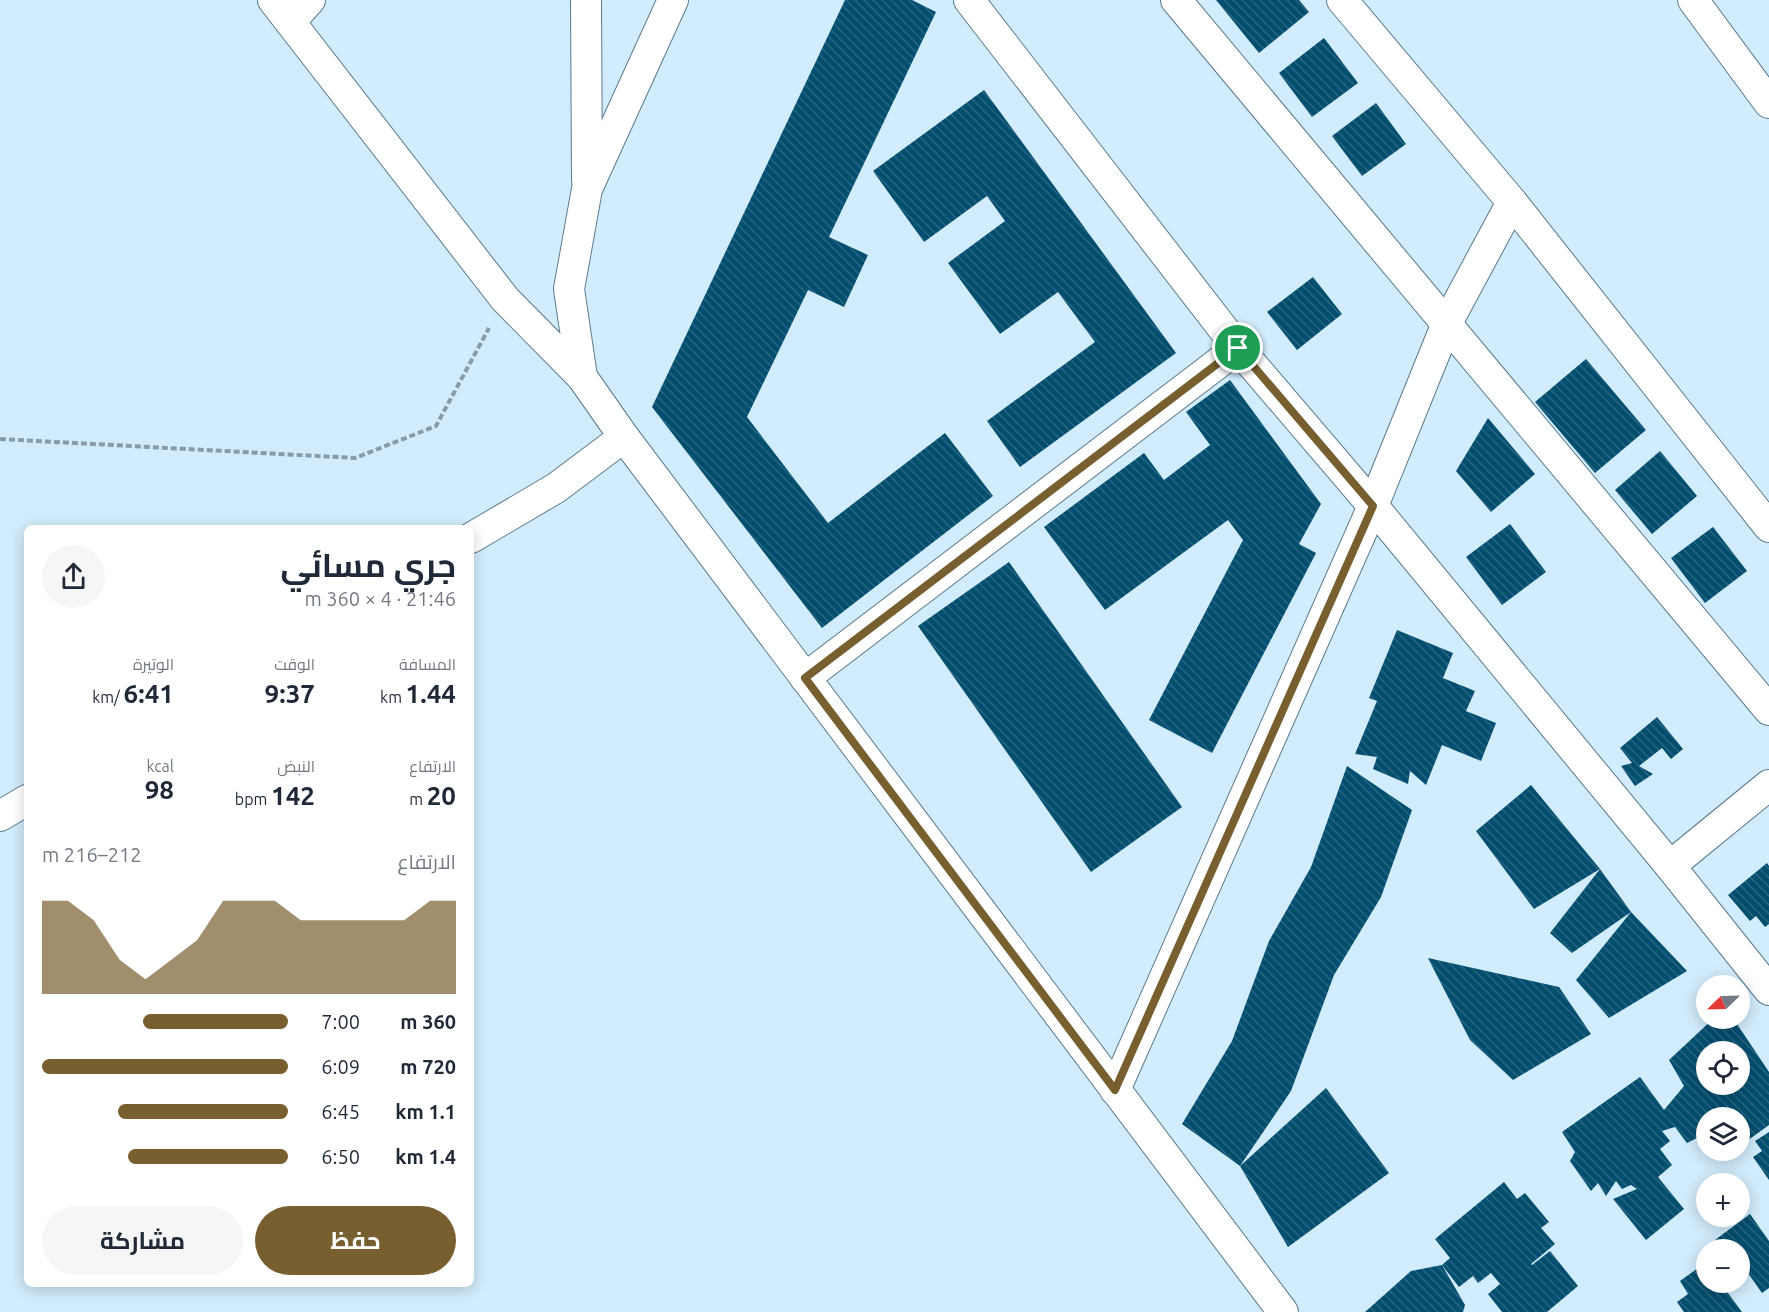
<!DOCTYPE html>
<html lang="ar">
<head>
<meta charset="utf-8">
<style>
	:root { --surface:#fff; --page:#f6f6f7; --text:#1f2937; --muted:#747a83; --accent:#785f30 }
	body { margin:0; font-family:Ubuntu,Cairo,sans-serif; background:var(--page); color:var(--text); direction:rtl; height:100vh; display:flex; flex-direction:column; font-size:22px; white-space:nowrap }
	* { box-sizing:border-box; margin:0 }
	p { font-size:20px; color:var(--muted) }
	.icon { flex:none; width:33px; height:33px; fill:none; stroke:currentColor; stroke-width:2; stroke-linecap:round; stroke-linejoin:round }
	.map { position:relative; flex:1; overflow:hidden; direction:ltr }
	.drawer { position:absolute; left:24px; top:525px; width:450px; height:762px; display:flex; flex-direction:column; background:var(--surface); border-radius:9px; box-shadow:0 3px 15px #0003; direction:rtl }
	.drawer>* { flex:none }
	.needle { width:39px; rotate:247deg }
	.fabs { position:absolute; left:1696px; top:975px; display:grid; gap:12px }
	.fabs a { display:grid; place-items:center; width:54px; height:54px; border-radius:50%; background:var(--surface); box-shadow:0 3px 15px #0003; font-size:30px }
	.pin { position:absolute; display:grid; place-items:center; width:51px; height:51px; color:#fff; margin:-26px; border:3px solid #fff; border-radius:50%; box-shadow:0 2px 6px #0007 }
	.round { display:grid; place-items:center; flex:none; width:63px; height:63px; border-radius:32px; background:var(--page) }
	.head { display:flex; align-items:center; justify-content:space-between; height:102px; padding:0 18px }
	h1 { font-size:33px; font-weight:700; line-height:45px }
	.figures { display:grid; grid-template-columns:repeat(3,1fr); gap:9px; height:102px; padding:6px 18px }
	.figures div { display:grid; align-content:center }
	.figures b { font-size:26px; font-weight:700 }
	.figures small { font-size:16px; font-weight:400 }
	.figures p { font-size:16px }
	.chart { height:168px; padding:12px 18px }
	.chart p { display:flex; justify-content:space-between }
	.chart svg { width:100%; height:108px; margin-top:6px; fill:var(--accent); opacity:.7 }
	.primary-button { display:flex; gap:12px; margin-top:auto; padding:12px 18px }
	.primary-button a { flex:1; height:69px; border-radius:36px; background:var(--accent); color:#fff; font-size:24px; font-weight:700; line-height:69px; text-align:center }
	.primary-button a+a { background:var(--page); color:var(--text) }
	ul { padding:0 18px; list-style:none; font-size:20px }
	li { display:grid; grid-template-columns:96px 72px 1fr; align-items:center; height:45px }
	li i { height:15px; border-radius:8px; background:var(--accent) }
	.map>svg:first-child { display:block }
	.building { fill:url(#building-back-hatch); fill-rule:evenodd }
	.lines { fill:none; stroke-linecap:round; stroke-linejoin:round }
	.minor-casing { stroke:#5c7a8d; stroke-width:32 }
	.path { stroke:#879ca9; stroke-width:4; stroke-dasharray:6 3; stroke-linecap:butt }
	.minor { stroke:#fff; stroke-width:30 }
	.route-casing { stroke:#fff; stroke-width:12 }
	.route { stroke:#785f30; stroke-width:8 }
</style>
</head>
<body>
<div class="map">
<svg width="1769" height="1312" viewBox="0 0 1769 1312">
	<defs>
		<pattern id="building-back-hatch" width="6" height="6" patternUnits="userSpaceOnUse" patternTransform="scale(1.5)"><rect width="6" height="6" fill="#024e6f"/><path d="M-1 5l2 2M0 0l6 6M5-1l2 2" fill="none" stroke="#286580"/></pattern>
	</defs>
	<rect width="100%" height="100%" fill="#d1ecfc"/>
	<!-- building -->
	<g class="building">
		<path d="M845,0H912L936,12L829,237L868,255L844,307L808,290L747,417L828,523L945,433L993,496L822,628L652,407Z"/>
		<path d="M1216,0H1299L1309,12L1259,53Z"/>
		<path d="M1324,38L1358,83L1312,117L1279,73Z"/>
		<path d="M984,90L1176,353L1020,467L987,421L1095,342L1058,292L1000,334L948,263L1005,221L987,196L924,242L873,171Z"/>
		<path d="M1376,103L1406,144L1362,176L1332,136Z"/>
		<path d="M1313,277L1342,314L1297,350L1267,312Z"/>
		<path d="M1586,359L1646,430L1595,473L1535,402Z"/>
		<path d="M1230,380L1321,504L1299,544L1316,553L1212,753L1149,720L1243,540L1228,520L1105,610L1044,527L1144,453L1164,480L1210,445L1186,412Z"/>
		<path d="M1488,418L1535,474L1491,512L1456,471Z"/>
		<path d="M1660,451L1697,496L1652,534L1615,490Z"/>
		<path d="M1510,524L1546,572L1502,605L1466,557Z"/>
		<path d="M1713,527L1747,571L1705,603L1671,558Z"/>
		<path d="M1009,562L1182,807L1091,872L918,626Z"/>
		<path d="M1397,630L1453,653L1443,678L1475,691L1466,711L1496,723L1481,761L1442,745L1426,785L1410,771L1408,784L1373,769L1377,757L1355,754L1377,701L1369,698Z"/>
		<path d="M1657,717L1683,749L1671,759L1662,748L1639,766L1653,774L1635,786L1621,766L1632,763L1620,748Z"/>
		<path d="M1347,766L1412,810L1381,897L1334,975L1291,1091L1240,1166L1326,1088L1389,1173L1288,1247L1240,1166L1182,1124L1232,1041L1269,941L1311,867Z"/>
		<path d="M1531,785L1600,869L1631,912L1572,953L1550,933L1600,869L1534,909L1476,831Z"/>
		<path d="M1767,863L1769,866V924L1765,927L1756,916L1750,921L1728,895Z"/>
		<path d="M1631,912L1687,971L1609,1018L1576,980Z"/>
		<path d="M1428,958L1559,987L1591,1034L1513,1080L1470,1040Z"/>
		<path d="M1714,1018H1733L1769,1072V1125L1740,1146V1118H1707V1133L1687,1143L1675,1127L1662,1131L1670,1141L1660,1149L1672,1165L1658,1177L1684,1209L1646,1240L1613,1199L1637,1189L1631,1185L1622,1189L1616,1181L1606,1196L1598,1183L1591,1191L1570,1161L1575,1152L1562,1132L1640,1077L1664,1110L1684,1086L1669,1060ZM1707,1052H1740V1084H1707Z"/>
		<path d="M1769,1132V1180L1753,1157L1762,1151L1755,1141Z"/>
		<path d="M1504,1182L1517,1199L1525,1193L1549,1222L1541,1228L1555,1244L1531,1264L1532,1265L1550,1251L1578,1286L1547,1312H1502L1488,1294L1500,1284L1491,1273L1478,1283L1473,1276L1459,1287L1442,1265L1450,1258L1435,1239Z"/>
		<path d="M1750,1214L1769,1241V1288L1762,1293L1743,1266L1740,1269V1250H1721L1715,1240Z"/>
		<path d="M1442,1265L1465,1305L1463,1312H1365L1411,1271Z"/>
		<path d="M1698,1268L1707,1282H1730L1725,1289L1742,1312H1684L1677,1302L1688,1294L1680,1281Z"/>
	</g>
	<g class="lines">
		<defs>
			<g id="minor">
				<path d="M273,0L505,299L582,377L624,437L1283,1312"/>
				<path d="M586,0L587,180"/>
				<path d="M969,0L1238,348L1373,506L1670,866L1769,990"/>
				<path d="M1176,0L1769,710"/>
				<path d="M1342,0L1512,202L1769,527"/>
				<path d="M1693,0L1769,103"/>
				<path d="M290,22L310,0"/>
				<path d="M582,377L569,289L587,189L673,0"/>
				<path d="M471,538L556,488L624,437"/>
				<path d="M805,678L1238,348"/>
				<path d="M0,816L27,800"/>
				<path d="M1670,866L1769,785"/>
				<path d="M1115,1090L1373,506L1447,323L1512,202"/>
			</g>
		</defs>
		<!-- minor casing -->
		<use href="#minor" class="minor-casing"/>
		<!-- path -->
		<path class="path" d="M0,439L355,458L436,426L489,328"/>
		<!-- minor -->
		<use href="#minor" class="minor"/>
	</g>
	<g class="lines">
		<defs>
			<path id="route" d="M1238,348L1373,506L1115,1090L805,678Z"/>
		</defs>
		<!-- route casing -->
		<use href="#route" class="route-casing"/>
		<!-- route -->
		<use href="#route" class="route"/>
	</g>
</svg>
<div class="fabs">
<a><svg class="needle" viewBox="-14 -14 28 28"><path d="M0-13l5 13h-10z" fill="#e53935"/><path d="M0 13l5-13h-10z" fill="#747a83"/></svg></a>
<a><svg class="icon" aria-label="locate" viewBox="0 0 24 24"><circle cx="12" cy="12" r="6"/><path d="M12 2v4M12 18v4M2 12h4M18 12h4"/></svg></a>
<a><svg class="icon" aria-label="layers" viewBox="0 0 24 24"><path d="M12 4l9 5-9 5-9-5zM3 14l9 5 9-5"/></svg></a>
<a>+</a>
<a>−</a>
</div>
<div class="pin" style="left:1238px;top:348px;background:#1e9e55"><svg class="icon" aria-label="arrive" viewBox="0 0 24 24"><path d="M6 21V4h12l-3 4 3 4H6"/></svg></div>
<section class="drawer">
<div class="head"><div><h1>جري مسائي</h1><p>21:46 · 4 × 360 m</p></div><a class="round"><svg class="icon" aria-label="share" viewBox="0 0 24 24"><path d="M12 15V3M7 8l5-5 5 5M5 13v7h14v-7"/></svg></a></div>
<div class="figures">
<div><p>المسافة</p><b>1.44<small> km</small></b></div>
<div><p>الوقت</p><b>9:37</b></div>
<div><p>الوتيرة</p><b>6:41<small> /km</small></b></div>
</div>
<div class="figures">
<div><p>الارتفاع</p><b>20<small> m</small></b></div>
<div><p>النبض</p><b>142<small> bpm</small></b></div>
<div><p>kcal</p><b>98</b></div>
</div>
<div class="chart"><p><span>الارتفاع</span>212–216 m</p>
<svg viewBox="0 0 160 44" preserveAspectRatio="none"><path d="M0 44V6L10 6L20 14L30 30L40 38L50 30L60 22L70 6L80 6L90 6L100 14L110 14L120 14L130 14L140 14L150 6L160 6V44z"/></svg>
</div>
<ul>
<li><b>360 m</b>7:00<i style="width:59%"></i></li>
<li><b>720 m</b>6:09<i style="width:100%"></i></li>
<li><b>1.1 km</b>6:45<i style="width:69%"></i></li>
<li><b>1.4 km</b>6:50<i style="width:65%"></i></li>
</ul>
<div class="primary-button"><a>حفظ</a><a>مشاركة</a></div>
</section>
</div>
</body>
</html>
